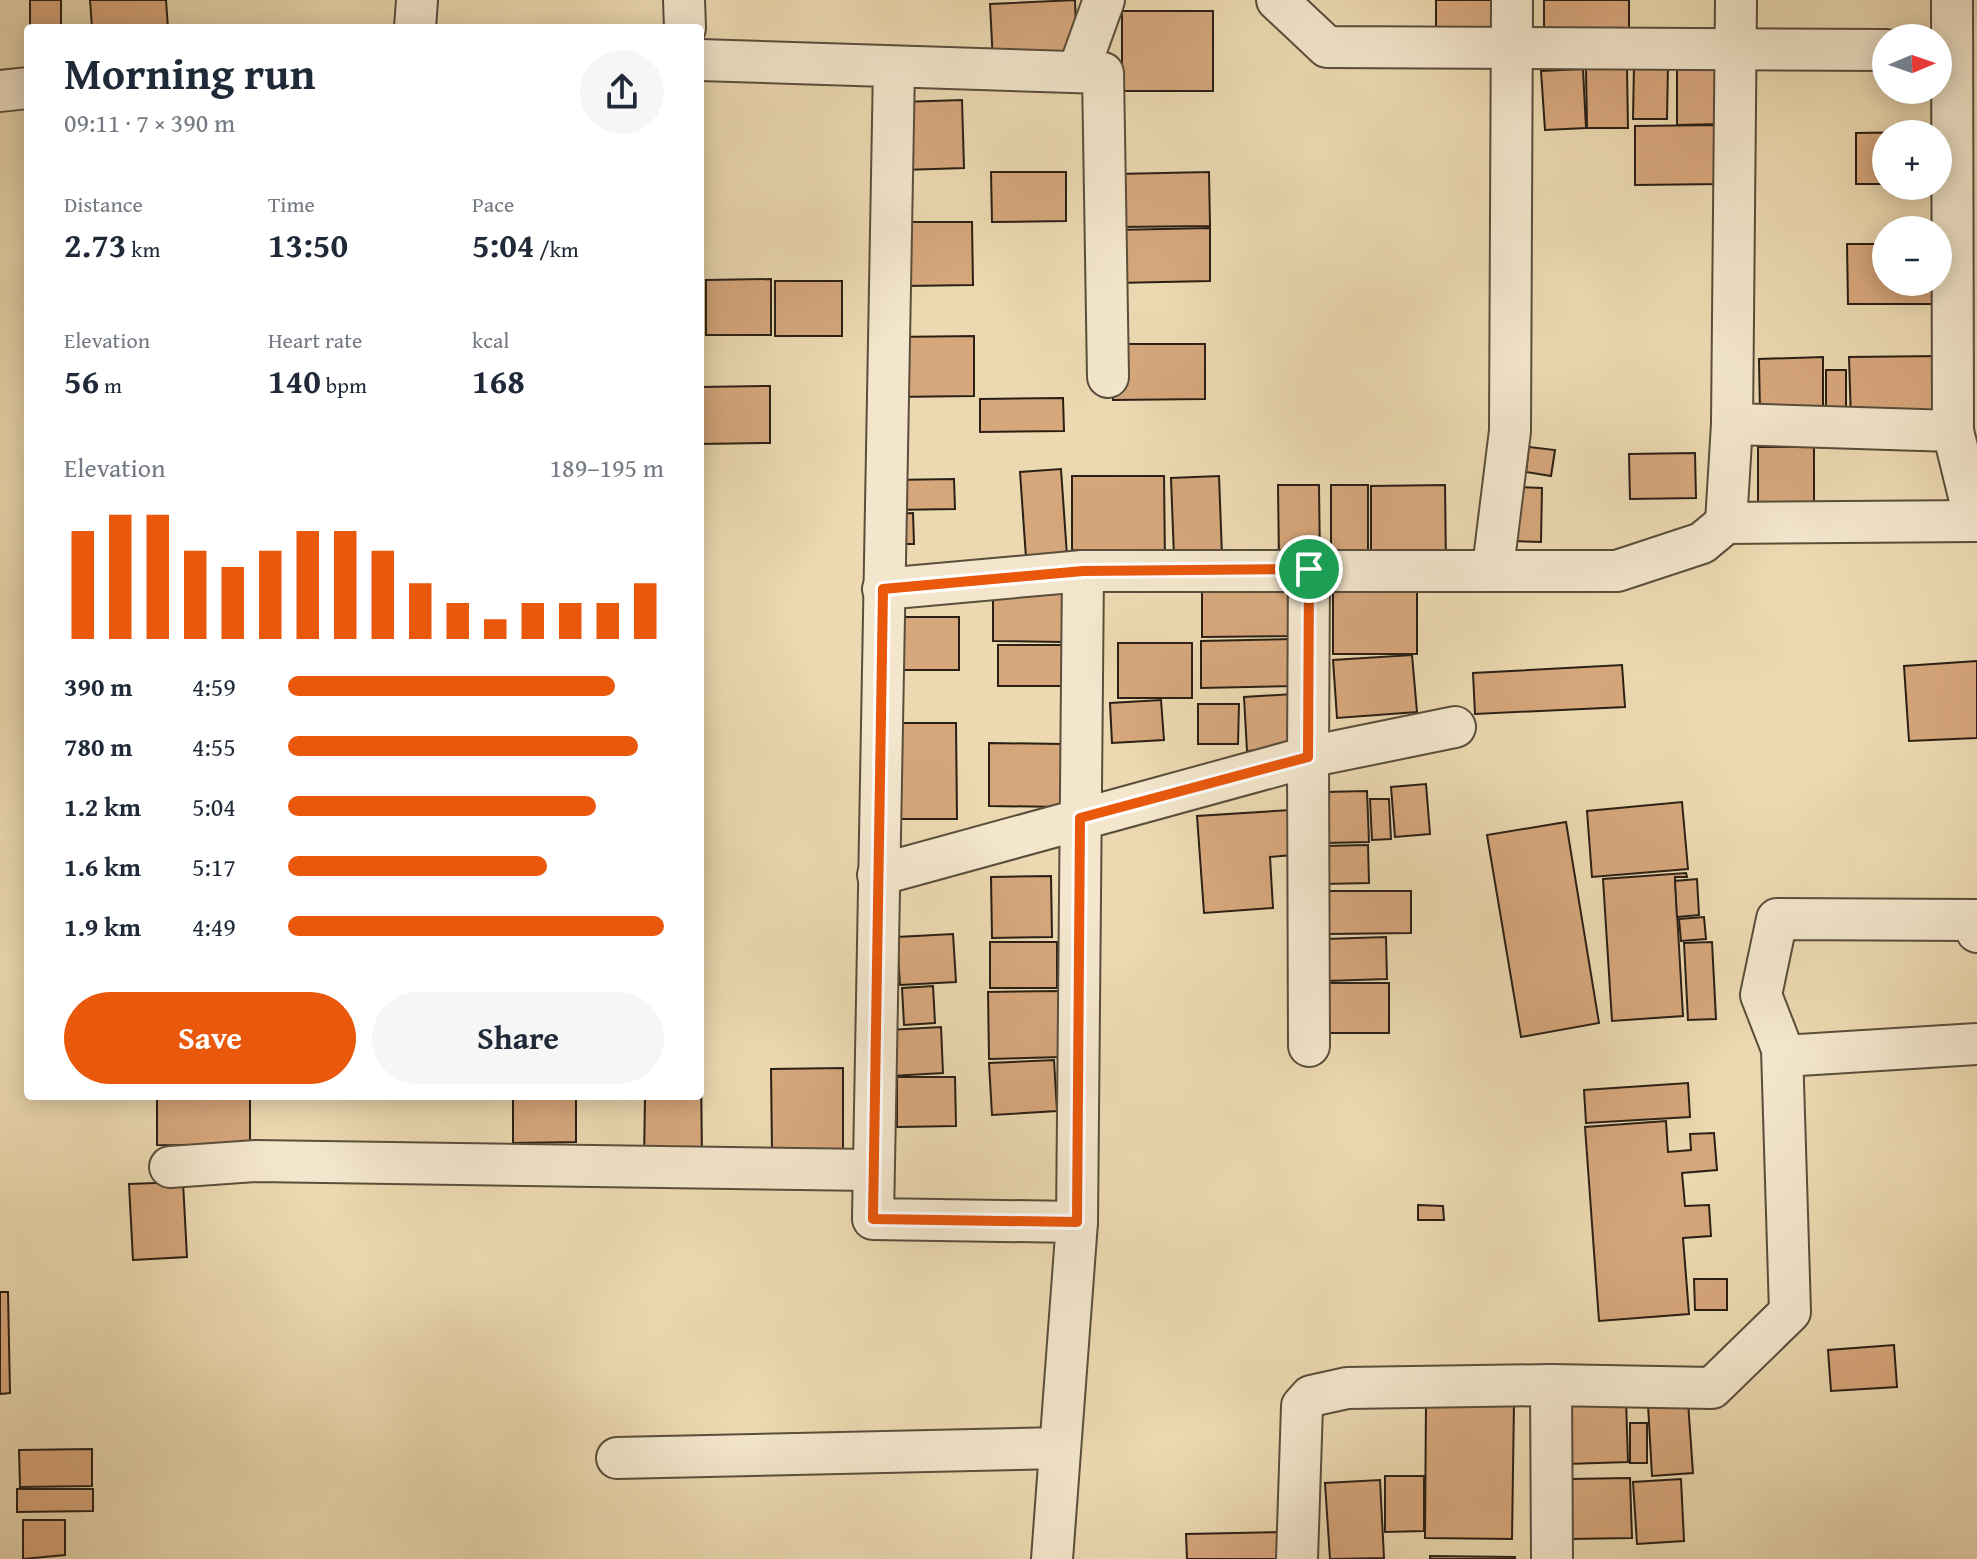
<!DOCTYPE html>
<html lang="en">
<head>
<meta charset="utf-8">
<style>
	:root { --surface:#fff; --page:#f6f6f7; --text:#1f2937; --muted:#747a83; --accent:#ea580c }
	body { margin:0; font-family:"Gentium Book Plus",serif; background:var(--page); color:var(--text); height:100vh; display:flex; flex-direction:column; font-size:30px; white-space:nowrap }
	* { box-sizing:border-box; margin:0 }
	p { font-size:26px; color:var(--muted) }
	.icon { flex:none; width:44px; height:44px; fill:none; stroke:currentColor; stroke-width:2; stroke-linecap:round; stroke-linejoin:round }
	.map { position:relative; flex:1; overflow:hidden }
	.details { position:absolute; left:24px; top:24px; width:680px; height:1076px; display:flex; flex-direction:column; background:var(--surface); border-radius:8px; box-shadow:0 4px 20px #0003 }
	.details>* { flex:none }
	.needle { width:52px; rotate:88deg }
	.controls { position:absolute; left:1872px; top:24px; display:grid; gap:16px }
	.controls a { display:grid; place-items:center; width:80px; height:80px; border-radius:50%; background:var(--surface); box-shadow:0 4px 20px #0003; font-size:40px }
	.pin { position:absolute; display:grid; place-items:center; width:68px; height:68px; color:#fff; margin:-34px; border:4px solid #fff; border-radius:50%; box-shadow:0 2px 8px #0007 }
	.round { display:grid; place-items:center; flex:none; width:84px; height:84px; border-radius:42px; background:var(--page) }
	.overview { display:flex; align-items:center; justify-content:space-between; height:136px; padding:0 40px }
	h1 { font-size:44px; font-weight:800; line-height:60px }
	.stats { display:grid; grid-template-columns:repeat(3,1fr); gap:12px; height:136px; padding:8px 40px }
	.stats div { display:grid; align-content:center }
	.stats b { font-size:34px; font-weight:800 }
	.stats small { font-size:22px; font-weight:400 }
	.stats p { font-size:22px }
	.chart { height:224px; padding:16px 40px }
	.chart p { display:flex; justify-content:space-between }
	.chart svg { width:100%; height:144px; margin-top:8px; stroke:var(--accent); stroke-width:6 }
	.primary-button { display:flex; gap:16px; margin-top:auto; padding:16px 40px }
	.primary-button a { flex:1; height:92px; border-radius:48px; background:var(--accent); color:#fff; font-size:32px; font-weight:800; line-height:92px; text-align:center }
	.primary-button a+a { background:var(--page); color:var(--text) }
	ul { padding:0 40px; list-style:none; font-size:26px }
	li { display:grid; grid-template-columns:128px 96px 1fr; align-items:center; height:60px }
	li i { height:20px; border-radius:10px; background:var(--accent) }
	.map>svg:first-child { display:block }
	.building { fill:#d7a77c; stroke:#2a2015; stroke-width:2 }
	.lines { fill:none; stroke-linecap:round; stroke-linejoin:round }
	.minor-casing { stroke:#5a4e3c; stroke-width:44 }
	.minor { stroke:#f3e6cc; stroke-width:40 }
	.route-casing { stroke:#fff; stroke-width:16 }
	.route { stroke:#ea580c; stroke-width:10 }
</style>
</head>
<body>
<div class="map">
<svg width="1977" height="1559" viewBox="0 0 1977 1559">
	<rect width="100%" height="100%" fill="#ecd9b1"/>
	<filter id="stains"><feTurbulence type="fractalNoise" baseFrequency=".0025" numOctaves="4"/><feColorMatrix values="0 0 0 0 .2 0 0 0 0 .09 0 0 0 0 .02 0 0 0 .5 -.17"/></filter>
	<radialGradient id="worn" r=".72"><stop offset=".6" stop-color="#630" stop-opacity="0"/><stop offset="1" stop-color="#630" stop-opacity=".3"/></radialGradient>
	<!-- building -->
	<g class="building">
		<rect x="30" y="0" width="31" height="28"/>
		<path d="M90,0H166L168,28H92Z"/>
		<path d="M1075,0L1077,57L993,62L990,4Z"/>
		<path d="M1436,0H1499L1500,32L1436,33Z"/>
		<rect x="1544" y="0" width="85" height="35"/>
		<rect x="1122" y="11" width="91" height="80"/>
		<path d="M1634,65H1668L1667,119H1633Z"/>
		<path d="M1722,67L1723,124L1677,125V68Z"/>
		<path d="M1583,69L1586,128L1545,130L1541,71Z"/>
		<path d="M1586,69H1627L1628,128H1587Z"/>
		<path d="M962,100L964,168L903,170L901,102Z"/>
		<path d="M1720,125L1721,184L1635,185V126Z"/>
		<path d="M1927,132L1886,134V184H1856V133Z"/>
		<path d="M991,172H1066V221L992,222Z"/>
		<path d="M1209,172L1210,226L1117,227L1116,174Z"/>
		<path d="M905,222H972L973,285L905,286Z"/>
		<path d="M1210,228V281L1115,283L1114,230Z"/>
		<path d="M1847,244H1886V282H1938L1944,304H1848Z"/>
		<path d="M771,279V335H706V280Z"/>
		<rect x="775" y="281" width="67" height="55"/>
		<path d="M974,336V396L893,397V337Z"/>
		<path d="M1113,344H1205V399L1113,400Z"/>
		<path d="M1938,356L1939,421L1851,422L1849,357Z"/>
		<path d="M1823,357V412L1760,413L1759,359Z"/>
		<rect x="1826" y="370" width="20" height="46"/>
		<path d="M770,386V443L700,444V387Z"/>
		<path d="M1063,398L1064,431L980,432V399Z"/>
		<path d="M1529,447L1555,450L1551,476L1526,472Z"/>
		<rect x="1758" y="447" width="56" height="65"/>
		<path d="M1695,453L1696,498L1630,499L1629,454Z"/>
		<path d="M1061,469L1067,556L1026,558L1020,472Z"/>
		<path d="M1072,476H1164L1165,562H1124V551L1072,550Z"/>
		<path d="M1219,476L1222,555L1174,557L1171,478Z"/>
		<path d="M954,479L955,509L892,510V480Z"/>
		<path d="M1278,485H1319L1320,564H1279Z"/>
		<path d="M1331,485H1368V558L1331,557Z"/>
		<path d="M1445,485L1446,566H1371V486Z"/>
		<path d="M1514,487L1542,488L1541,542L1513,541Z"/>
		<path d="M913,513L914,544H894L893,514Z"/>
		<path d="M1202,588H1296V636L1202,637Z"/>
		<rect x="1333" y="591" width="84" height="63"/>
		<path d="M993,592L1065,593L1064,642L993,641Z"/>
		<rect x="890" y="617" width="69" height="53"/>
		<path d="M1294,639L1295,686L1201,688V641Z"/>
		<rect x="1118" y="643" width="74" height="55"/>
		<rect x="998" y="645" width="65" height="41"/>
		<path d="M1412,655L1417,712L1337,718L1333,660Z"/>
		<path d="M1977,661V738L1909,741L1904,666Z"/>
		<path d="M1622,665L1625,707L1475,714L1473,673Z"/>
		<path d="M1293,694L1296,748L1247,751L1244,697Z"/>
		<path d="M1161,700L1164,740L1112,743L1110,703Z"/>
		<path d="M1198,704H1239L1238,744H1198Z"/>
		<path d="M892,723H956L957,819H893Z"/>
		<path d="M989,743L1063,744V807L989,806Z"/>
		<path d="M1426,784L1430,834L1395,837L1391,787Z"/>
		<path d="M1367,791L1369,842L1326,843L1325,792Z"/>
		<path d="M1370,799H1389L1391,839L1372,840Z"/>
		<path d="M1682,802L1688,869L1592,877L1587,811Z"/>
		<path d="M1290,810L1292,855L1270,857L1273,908L1204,913L1197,816Z"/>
		<path d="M1566,822L1599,1023L1521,1037L1487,835Z"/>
		<path d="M1368,845L1369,883L1324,884L1323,846Z"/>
		<path d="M1686,873L1687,877H1675L1683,1016L1612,1021L1603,879Z"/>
		<path d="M1051,876L1052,937L992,938L991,877Z"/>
		<path d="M1697,879L1699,915L1677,917L1675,881Z"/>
		<path d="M1328,891H1411V933L1328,934Z"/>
		<path d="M1704,917L1706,939L1681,941L1679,919Z"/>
		<path d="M953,934L956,982L900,985L897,937Z"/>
		<path d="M1386,937L1387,979L1327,981L1326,939Z"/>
		<rect x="990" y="942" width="67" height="46"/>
		<path d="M1712,942L1716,1019L1688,1020L1684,943Z"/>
		<rect x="1324" y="983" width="65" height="50"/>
		<path d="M933,986L935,1023L904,1025L902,988Z"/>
		<path d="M1061,991L1062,1057L989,1059L988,992Z"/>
		<path d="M941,1027L943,1073L891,1076L888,1030Z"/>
		<path d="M1054,1060L1057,1111L992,1115L989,1063Z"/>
		<path d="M701,1066L702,1162H644L645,1096H700Z"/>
		<path d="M843,1068V1152H772L771,1069Z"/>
		<path d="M897,1077H955L956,1126L897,1127Z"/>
		<path d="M1688,1083L1690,1117L1586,1123L1584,1090Z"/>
		<path d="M157,1096H250V1146L157,1145Z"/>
		<path d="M513,1096H576V1142L513,1143Z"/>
		<path d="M1666,1121L1668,1152L1691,1150L1690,1134L1714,1133L1717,1170L1682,1173L1685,1206L1709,1205L1711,1236L1683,1238L1689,1314L1599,1321L1585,1127Z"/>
		<path d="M183,1182L187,1257L133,1260L129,1184Z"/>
		<path d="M1418,1205L1443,1206L1444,1220H1418Z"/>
		<path d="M1694,1279H1727V1310H1695Z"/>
		<path d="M0,1292H8L10,1393L0,1394Z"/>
		<path d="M1894,1345L1897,1387L1831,1391L1828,1350Z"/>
		<path d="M1626,1399L1628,1462L1567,1464L1566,1401Z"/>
		<path d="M1426,1402H1514L1512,1539L1425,1538Z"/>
		<path d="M1688,1402L1693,1473L1652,1476L1648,1405Z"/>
		<rect x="1630" y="1423" width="17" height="40"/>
		<path d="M92,1449V1486L20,1487L19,1450Z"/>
		<path d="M1385,1476H1424V1531L1385,1532Z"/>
		<path d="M1630,1478L1632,1538L1569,1539L1568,1479Z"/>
		<path d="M1681,1479L1684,1541L1637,1544L1633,1482Z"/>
		<path d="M1380,1480L1384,1558L1330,1559L1325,1483Z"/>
		<path d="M17,1489H93V1511L17,1512Z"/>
		<path d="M23,1520H65V1555L23,1559Z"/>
		<path d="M1280,1532L1281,1559H1187L1186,1534Z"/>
		<path d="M1430,1556L1515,1557V1559H1430Z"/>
	</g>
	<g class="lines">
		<defs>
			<g id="minor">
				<path d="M684,0L685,28"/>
				<path d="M1277,0L1327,47L1886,50"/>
				<path d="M415,28L417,0"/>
				<path d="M700,60L1103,73L1108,377"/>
				<path d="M894,67L873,1219L1077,1222L1052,1559"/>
				<path d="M1078,72L1104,0"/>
				<path d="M0,91L28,88"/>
				<path d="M1732,424L1953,431L1952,0"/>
				<path d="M1953,431L1975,521"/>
				<path d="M1726,523L1732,424L1736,0"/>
				<path d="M1493,568L1510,431L1512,0"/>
				<path d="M883,589L1083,571"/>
				<path d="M878,875L1308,757L1309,569"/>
				<path d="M1309,1046L1308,757L1455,727"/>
				<path d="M1783,1056L1977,1044"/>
				<path d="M170,1167L256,1161L872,1170"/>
				<path d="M1077,1222L1083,571H1617L1702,543L1726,523L1977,521"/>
				<path d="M617,1458L1060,1448"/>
				<path d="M1297,1559L1302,1406L1311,1396L1347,1388L1551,1385"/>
				<path d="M1552,1559L1551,1385L1712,1388L1790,1312L1782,1049L1761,995L1777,919L1976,920L1977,932"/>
			</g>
		</defs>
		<!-- minor casing -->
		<use href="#minor" class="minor-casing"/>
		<!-- minor -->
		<use href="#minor" class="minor"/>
	</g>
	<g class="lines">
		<defs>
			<path id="route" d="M1309,569L1308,757L1080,818L1077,1222L873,1219L883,589L1083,571Z"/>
		</defs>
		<!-- route casing -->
		<use href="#route" class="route-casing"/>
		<!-- route -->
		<use href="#route" class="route"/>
	</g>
	<rect width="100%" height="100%" filter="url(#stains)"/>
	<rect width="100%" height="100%" fill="url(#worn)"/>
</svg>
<div class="controls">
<a><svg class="needle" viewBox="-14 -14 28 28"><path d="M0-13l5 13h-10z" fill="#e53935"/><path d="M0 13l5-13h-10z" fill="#747a83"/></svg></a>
<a>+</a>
<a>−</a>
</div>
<div class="pin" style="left:1309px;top:569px;background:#1e9e55"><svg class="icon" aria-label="arrive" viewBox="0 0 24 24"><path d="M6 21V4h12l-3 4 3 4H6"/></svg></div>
<section class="details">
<div class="overview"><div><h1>Morning run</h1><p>09:11 · 7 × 390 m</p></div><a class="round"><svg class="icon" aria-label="share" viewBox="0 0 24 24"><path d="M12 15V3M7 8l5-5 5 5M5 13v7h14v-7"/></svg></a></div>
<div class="stats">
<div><p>Distance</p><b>2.73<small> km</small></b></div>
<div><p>Time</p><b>13:50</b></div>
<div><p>Pace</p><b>5:04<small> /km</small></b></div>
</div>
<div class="stats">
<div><p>Elevation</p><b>56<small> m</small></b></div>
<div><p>Heart rate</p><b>140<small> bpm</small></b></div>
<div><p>kcal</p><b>168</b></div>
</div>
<div class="chart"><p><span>Elevation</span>189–195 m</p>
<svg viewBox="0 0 160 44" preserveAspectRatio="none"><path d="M5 44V11M15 44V6M25 44V6M35 44V17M45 44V22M55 44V17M65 44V11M75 44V11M85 44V17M95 44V27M105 44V33M115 44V38M125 44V33M135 44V33M145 44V33M155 44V27"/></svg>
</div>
<ul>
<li><b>390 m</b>4:59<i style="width:87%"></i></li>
<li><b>780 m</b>4:55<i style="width:93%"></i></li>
<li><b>1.2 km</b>5:04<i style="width:82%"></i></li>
<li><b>1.6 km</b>5:17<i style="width:69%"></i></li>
<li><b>1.9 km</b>4:49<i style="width:100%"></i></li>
</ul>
<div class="primary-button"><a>Save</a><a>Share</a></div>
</section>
</div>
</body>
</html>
